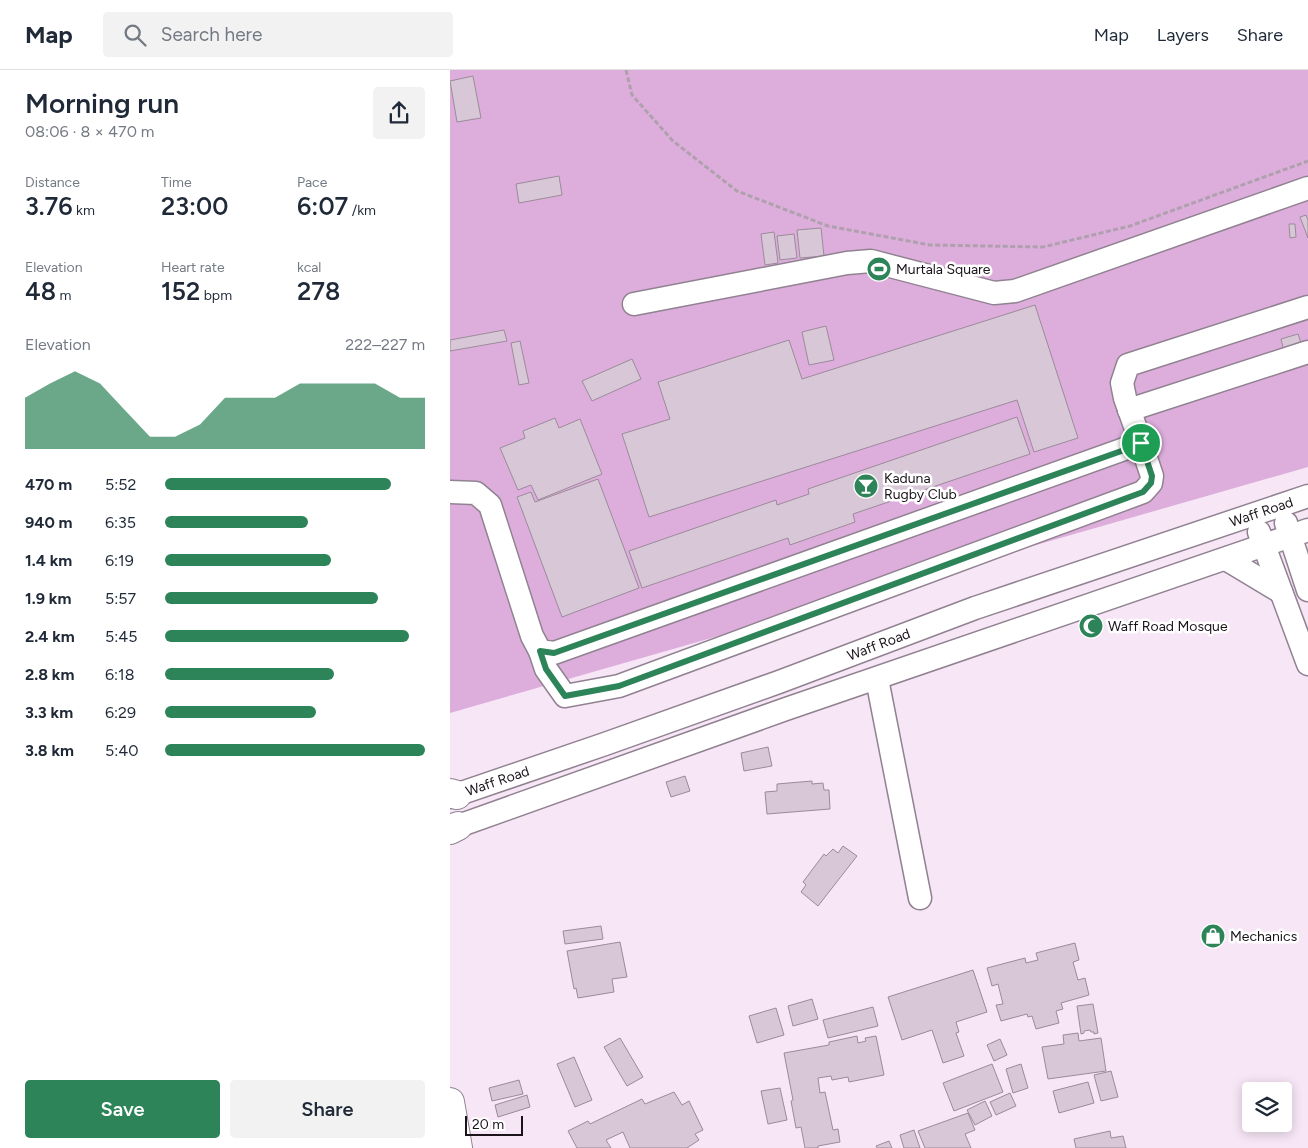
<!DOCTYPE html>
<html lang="en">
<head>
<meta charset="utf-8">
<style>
	:root { --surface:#fff; --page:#f2f2f3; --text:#1f2937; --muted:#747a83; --line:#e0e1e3; --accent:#2d8459 }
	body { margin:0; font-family:Figtree,sans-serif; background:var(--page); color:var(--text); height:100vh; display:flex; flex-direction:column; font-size:19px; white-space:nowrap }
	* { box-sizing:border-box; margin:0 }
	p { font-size:16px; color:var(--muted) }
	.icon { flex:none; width:28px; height:28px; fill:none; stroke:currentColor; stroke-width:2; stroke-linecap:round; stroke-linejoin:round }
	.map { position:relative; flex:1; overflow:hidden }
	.sheet { display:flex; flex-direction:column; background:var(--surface); width:450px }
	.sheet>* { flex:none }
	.controls { position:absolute; left:792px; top:1012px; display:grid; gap:10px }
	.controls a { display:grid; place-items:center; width:50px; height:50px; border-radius:5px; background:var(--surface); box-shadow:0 2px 12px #0003; font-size:25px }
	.scale { position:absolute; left:15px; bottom:12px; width:58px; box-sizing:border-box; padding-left:5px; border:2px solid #1a141a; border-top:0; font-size:14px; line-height:18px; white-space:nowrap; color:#1a141a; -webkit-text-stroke:4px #fff; paint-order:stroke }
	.pin { position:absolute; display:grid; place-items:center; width:42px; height:42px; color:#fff; margin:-21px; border:2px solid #fff; border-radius:50%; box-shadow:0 1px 5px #0007 }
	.round { display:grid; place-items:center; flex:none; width:52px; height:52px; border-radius:5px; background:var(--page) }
	.summary { display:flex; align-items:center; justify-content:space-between; height:85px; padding:0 25px }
	h1 { font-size:28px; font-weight:600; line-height:38px }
	.metrics { display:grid; grid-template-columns:repeat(3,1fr); gap:8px; height:85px; padding:5px 25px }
	.metrics div { display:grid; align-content:center }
	.metrics b { font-size:25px; font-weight:600 }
	.metrics small { font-size:14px; font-weight:400 }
	.metrics p { font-size:14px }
	.chart { height:140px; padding:10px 25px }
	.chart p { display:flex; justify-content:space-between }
	.chart svg { width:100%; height:90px; margin-top:5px; fill:var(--accent); opacity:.7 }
	.primary-button { display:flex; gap:10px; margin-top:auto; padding:10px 25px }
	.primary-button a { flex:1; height:58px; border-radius:5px; background:var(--accent); color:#fff; font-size:20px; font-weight:600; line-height:58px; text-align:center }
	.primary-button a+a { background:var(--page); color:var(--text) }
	ul { padding:0 25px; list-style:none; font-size:16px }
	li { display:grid; grid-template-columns:80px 60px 1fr; align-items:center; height:38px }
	li i { height:12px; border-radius:6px; background:var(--accent) }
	header { display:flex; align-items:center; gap:30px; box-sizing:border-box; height:70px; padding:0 25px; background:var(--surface); border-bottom:1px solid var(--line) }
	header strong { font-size:24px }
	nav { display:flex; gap:28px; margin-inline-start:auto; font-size:18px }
	.search { width:350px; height:45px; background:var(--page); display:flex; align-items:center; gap:12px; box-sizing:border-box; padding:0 18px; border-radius:5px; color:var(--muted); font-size:19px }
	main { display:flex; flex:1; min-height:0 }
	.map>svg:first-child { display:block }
	.green { fill:#ddaedc }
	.building { fill:#d8c7d7; stroke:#9b8b9a }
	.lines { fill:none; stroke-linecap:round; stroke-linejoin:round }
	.minor-casing { stroke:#918291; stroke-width:25 }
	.major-casing { stroke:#918291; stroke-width:30 }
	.path { stroke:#aea0ad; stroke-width:3; stroke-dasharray:5 2.5; stroke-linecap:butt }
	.minor { stroke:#fff; stroke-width:22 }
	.major { stroke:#fff; stroke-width:28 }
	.route-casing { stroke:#fff; stroke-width:10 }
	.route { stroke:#2d8459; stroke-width:6 }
	.labels { text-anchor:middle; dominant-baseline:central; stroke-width:5; stroke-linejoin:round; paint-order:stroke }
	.poi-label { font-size:14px; fill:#1a141a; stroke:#fff; text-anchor:start }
	.street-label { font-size:14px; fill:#1a141a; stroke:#fff }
</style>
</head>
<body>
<header>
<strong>Map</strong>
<div class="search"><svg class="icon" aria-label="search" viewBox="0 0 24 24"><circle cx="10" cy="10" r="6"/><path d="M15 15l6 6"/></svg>Search here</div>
<nav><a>Map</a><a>Layers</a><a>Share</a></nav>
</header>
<main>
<section class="sheet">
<div class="summary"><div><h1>Morning run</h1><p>08:06 · 8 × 470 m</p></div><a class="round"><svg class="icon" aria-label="share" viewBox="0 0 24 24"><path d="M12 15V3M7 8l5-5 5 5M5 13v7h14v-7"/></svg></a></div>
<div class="metrics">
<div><p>Distance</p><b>3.76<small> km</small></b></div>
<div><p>Time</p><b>23:00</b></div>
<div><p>Pace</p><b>6:07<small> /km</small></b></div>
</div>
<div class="metrics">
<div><p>Elevation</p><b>48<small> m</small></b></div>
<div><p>Heart rate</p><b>152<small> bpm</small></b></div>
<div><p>kcal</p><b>278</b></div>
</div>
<div class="chart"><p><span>Elevation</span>222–227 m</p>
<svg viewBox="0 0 160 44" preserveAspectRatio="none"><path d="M0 44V19L10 12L20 6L30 12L40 25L50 38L60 38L70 32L80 19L90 19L100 19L110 12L120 12L130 12L140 12L150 19L160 19V44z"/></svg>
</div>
<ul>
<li><b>470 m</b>5:52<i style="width:87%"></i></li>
<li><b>940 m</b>6:35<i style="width:55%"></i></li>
<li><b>1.4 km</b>6:19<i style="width:64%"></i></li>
<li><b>1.9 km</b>5:57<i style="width:82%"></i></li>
<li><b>2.4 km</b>5:45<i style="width:94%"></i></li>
<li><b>2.8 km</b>6:18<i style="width:65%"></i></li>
<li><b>3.3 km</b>6:29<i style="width:58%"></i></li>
<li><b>3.8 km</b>5:40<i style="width:100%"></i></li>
</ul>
<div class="primary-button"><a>Save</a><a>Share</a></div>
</section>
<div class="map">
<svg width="858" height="1078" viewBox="0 0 858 1078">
	<rect width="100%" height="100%" fill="#f7e6f6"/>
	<!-- green -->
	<path class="green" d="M0,0H858V397L0,643Z"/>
	<!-- building -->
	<g class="building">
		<path d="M23,6L31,48L7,52L0,11Z"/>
		<path d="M109,106L112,125L69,133L66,114Z"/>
		<path d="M856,145L858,150V168L850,147Z"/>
		<path d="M839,154H845L846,167L840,168Z"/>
		<path d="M371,158L374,186L350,188L347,160Z"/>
		<path d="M324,162L328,193L315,195L311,164Z"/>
		<path d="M344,164L347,188L330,190L327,166Z"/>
		<path d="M585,235L628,368L584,382L567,330L199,447L172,364L220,349L208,312L339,270L352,309Z"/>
		<path d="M376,256L384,290L359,295L352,262Z"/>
		<path d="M54,260L57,271L0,281V270Z"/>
		<path d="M848,264L852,276L834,281L831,269Z"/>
		<path d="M70,271L79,313L69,315L61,273Z"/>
		<path d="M182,289L191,309L142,331L132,311Z"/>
		<path d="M567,347L580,384L403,444L405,452L340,475L338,468L192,518L179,481L326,430L327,435L359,424L358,419Z"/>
		<path d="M105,348L109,358L130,349L152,404L88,430L81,415L68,420L50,378L75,368L73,361Z"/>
		<path d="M148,409L189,518L112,547L67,427L81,422L85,432Z"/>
		<path d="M318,677L322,696L294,701L291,683Z"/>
		<path d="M235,706L240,721L221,727L216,712Z"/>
		<path d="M362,711V714L373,713L374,720H379L380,739L317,744L315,722L327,721V714Z"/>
		<path d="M393,776L407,786L368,836L351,822L356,815L353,812L374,784L376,786L383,779L388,783Z"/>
		<path d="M151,856L153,869L115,874L113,861Z"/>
		<path d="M170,872L177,907L162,909L164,922L128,928L126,918L124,919L117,881Z"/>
		<path d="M625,873L629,890L623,892L628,910L635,908L639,925L611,933L613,939L606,941L609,953L586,959L582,946L578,947L577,944L551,951L546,935L553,934L548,914L542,916L537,898L575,888L576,893L588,890L586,883Z"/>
		<path d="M523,900L537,942L506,952L509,962L506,963L514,986L493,993L482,960L452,970L438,927Z"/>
		<path d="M362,929L368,949L343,956L338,936Z"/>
		<path d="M643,934L648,963L644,964V962H641L640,960L634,961V963L631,964L627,936Z"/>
		<path d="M423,937L428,956L378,968L373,950Z"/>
		<path d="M326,938L334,965L307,973L299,946Z"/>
		<path d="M628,963L629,971L651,968L656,1001L598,1009L592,977L614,974L613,965Z"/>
		<path d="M407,966L408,973L416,971L415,968L426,966L434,1005L399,1012L398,1007L382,1010L381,1006L368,1008L370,1023L375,1022L383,1060L388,1059L390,1072L368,1076V1078H355L351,1057L346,1058L341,1031L343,1030L334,983L379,975V972Z"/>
		<path d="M170,968L193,1007L177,1016L154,977Z"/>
		<path d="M550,969L557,985L544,991L537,975Z"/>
		<path d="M124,987L142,1030L125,1037L107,994Z"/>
		<path d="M542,994L553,1022L504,1041L493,1013Z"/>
		<path d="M571,994L578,1018L563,1023L556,999Z"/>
		<path d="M661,1001L668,1027L651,1031L644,1005Z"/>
		<path d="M69,1010L73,1024L42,1031L39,1018Z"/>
		<path d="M638,1012L644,1033L609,1043L603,1021Z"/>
		<path d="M330,1018L337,1050L318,1054L311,1021Z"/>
		<path d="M224,1022L232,1035L239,1031L253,1060L245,1064L249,1070L237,1078H180L173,1062L156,1070L161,1078H127L118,1061L138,1051L140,1054L192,1029L195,1034Z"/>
		<path d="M560,1023L566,1036L546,1045L540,1032Z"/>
		<path d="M77,1025L80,1037L48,1047L45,1035Z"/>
		<path d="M535,1031L542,1046L525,1055L517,1040Z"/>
		<path d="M518,1043L525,1060L515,1064L521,1078H475L468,1061Z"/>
		<path d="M464,1060L470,1078H454L450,1065Z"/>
		<path d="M660,1061L661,1068L673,1066L676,1078H626L624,1069Z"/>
		<path d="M439,1071L442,1078H427L426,1076Z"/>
	</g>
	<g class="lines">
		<defs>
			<g id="minor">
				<path d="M184,234L397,193L421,191L544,223L565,221L858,118"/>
				<path d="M679,340L858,282"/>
				<path d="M0,422L26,423L40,435L82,566L90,581L104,583L691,373L675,328L672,313L678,295L858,237"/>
				<path d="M836,453L858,520"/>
				<path d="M809,462L858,594"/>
				<path d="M776,489L831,522"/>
				<path d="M90,581L96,599L115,626L169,616L693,422L701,413L702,406L691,373"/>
				<path d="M427,609L470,828"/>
				<path id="s1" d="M0,727L155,674L329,612L525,538L858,426"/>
				<path d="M0,759L336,639L858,460"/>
			</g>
			<g id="major">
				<path d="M0,723L7,725"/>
				<path d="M0,760L8,756"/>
				<path d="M0,1032L8,1078"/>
			</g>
		</defs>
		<!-- minor casing -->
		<use href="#minor" class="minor-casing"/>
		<!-- major casing -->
		<use href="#major" class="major-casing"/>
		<!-- path -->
		<path class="path" d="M176,0L182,25L223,71L287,121L378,156L480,175L593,177L680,156L858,91"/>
		<!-- minor -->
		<use href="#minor" class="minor"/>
		<!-- major -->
		<use href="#major" class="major"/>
	</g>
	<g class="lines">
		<defs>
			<path id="route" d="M691,373L702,406L701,413L693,422L169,616L115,626L96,599L90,581L104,583L677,379Z"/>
		</defs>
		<!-- route casing -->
		<use href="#route" class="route-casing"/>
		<!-- route -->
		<use href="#route" class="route"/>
	</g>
	<!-- icons -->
	<defs>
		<symbol id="stadium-disc" viewBox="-11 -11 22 22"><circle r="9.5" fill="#2d8459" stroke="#fff"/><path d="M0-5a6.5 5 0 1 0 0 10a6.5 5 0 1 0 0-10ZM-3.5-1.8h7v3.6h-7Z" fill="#fff"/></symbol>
		<symbol id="bar-disc" viewBox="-11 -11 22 22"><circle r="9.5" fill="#2d8459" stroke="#fff"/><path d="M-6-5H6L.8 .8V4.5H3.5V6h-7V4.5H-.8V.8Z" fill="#fff"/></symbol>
		<symbol id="mosque-disc" viewBox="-11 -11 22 22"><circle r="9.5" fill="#2d8459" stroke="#fff"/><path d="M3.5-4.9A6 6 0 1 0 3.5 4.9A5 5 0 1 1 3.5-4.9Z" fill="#fff"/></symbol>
		<symbol id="shop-disc" viewBox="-11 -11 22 22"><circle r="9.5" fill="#2d8459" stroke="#fff"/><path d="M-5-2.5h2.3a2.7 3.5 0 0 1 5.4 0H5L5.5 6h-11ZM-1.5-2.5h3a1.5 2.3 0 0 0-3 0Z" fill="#fff"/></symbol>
	</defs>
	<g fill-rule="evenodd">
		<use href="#stadium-disc" x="415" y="185" width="28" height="28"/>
		<use href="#bar-disc" x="402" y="402" width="28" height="28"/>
		<use href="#mosque-disc" x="627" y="542" width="28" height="28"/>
		<use href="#shop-disc" x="749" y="852" width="28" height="28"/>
	</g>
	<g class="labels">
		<!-- poi labels -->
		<g class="poi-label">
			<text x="446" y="199">Murtala Square</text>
			<text x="434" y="408">Kaduna<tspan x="434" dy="16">Rugby Club</tspan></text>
			<text x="658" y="556">Waff Road Mosque</text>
			<text x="780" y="866">Mechanics</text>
		</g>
		<!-- street labels -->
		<g class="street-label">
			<text stroke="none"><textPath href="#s1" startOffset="860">Waff Road</textPath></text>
			<text stroke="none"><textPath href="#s1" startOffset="455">Waff Road</textPath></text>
			<text stroke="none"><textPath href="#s1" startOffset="50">Waff Road</textPath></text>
		</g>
	</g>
</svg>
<div class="controls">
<a><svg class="icon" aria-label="layers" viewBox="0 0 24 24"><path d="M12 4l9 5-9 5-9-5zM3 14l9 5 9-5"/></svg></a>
</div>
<div class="scale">20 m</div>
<div class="pin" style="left:691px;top:373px;background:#1e9e55"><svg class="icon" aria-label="arrive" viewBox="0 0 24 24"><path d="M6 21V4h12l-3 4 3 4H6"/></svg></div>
</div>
</main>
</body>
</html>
